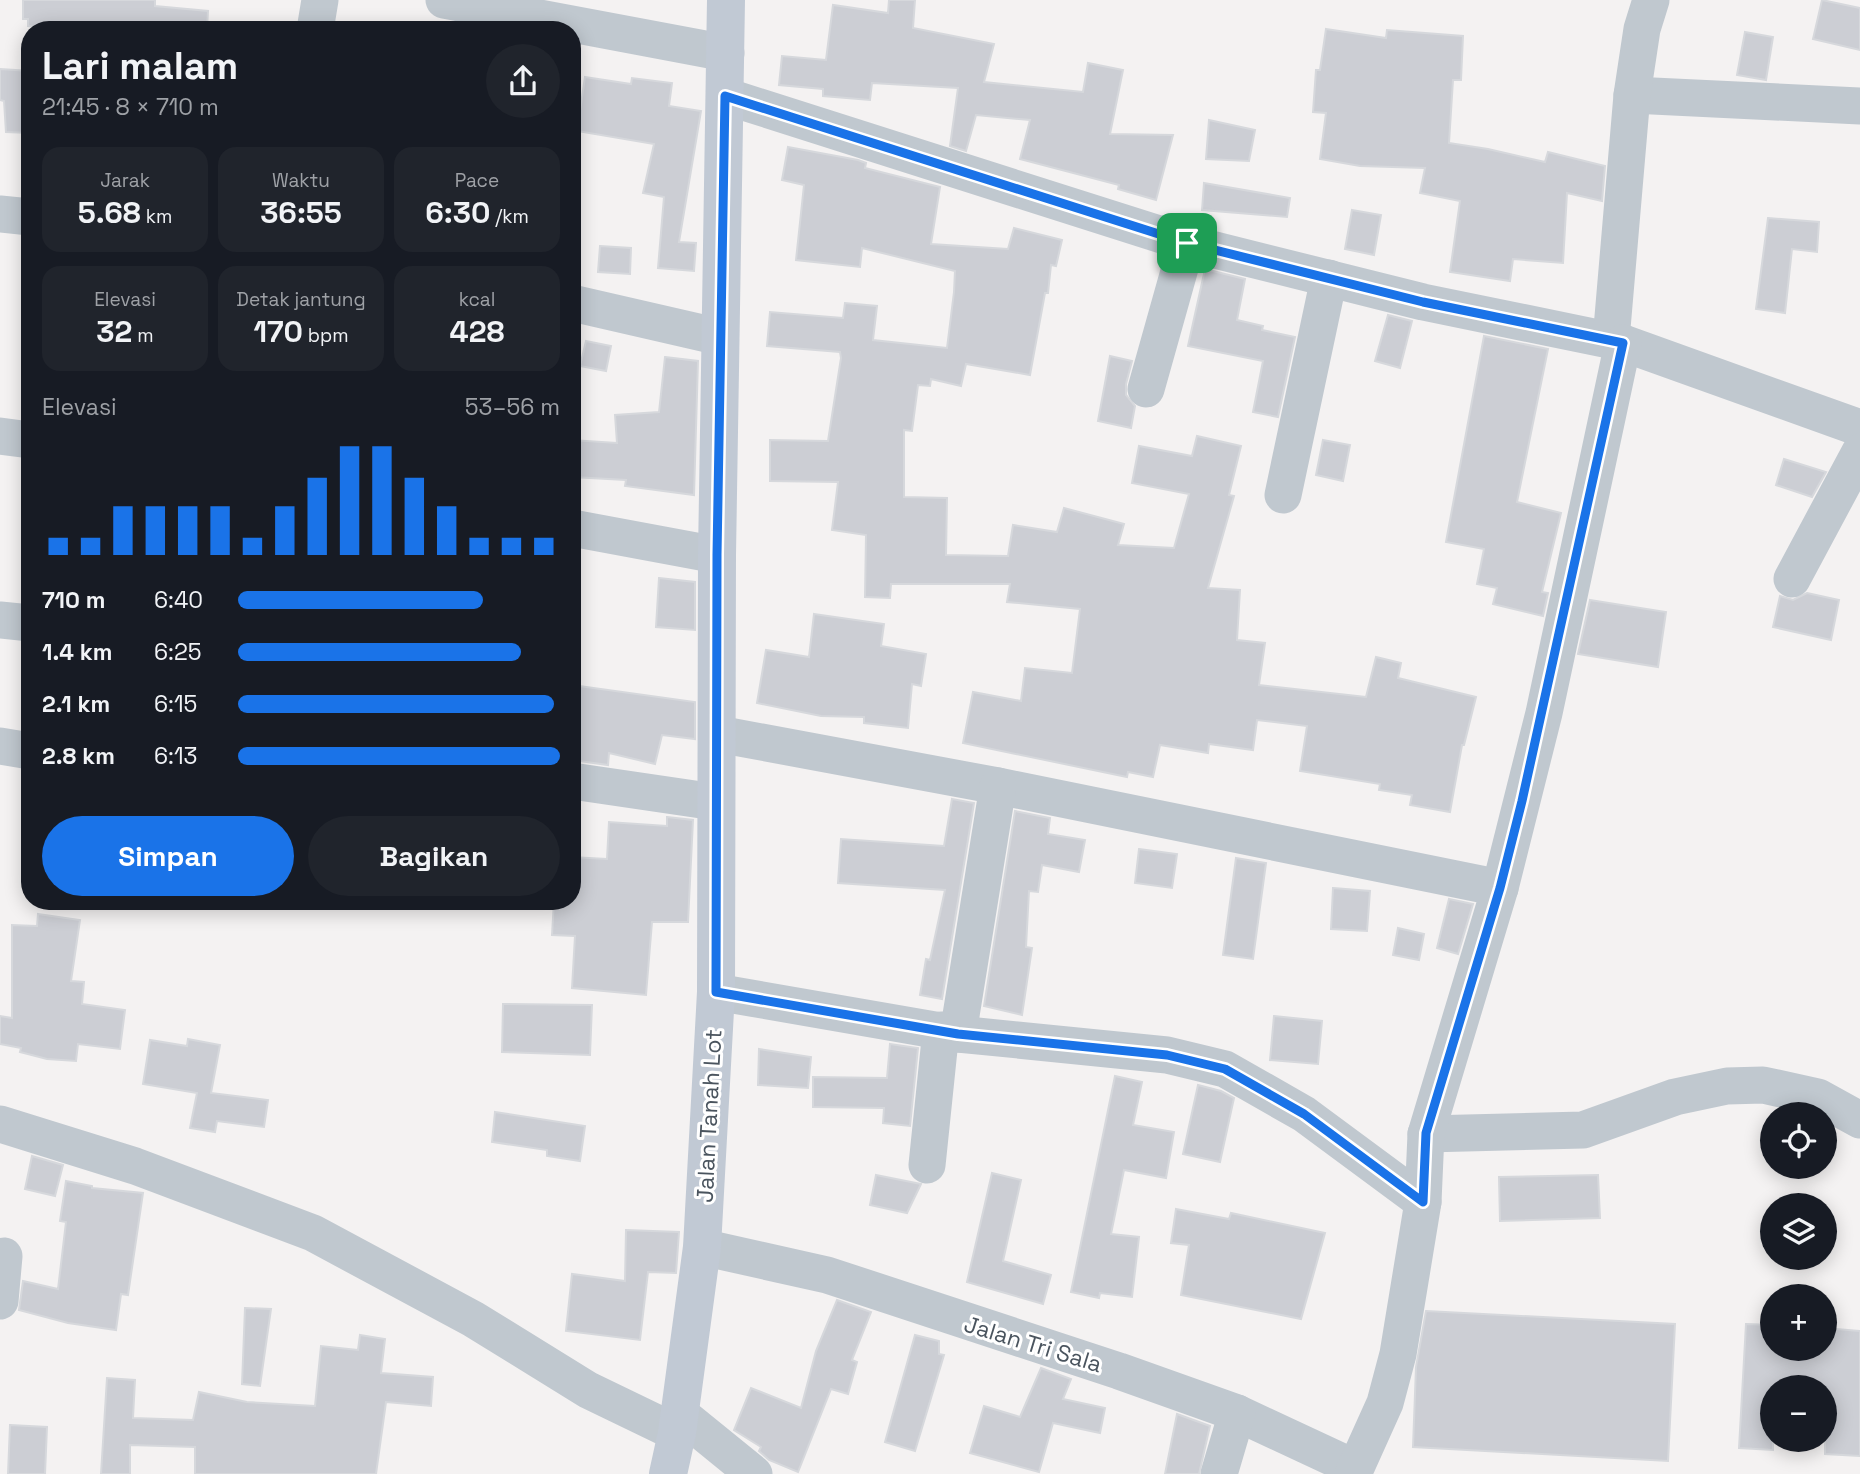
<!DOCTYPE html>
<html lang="id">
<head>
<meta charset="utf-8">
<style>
	:root { --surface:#171b24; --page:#20242c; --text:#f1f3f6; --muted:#9ea1a6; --accent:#1a73e8 }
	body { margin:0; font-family:"Space Grotesk",sans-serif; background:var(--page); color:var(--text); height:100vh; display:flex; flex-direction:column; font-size:26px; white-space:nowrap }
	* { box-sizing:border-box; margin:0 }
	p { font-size:23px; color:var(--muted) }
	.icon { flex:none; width:38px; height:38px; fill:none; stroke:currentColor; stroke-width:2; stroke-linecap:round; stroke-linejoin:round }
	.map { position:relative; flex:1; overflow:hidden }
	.side { position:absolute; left:21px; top:21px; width:560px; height:889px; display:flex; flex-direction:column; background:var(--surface); border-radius:28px; box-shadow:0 4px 18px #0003 }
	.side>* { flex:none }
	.tools { position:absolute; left:1760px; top:1102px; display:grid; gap:14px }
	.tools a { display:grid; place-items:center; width:77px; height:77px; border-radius:50%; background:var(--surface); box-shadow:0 4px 18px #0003; font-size:35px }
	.pin { position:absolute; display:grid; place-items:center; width:60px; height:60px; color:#fff; margin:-30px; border-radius:14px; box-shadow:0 4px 10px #0006 }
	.round { display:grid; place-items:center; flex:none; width:74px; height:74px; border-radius:37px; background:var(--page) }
	.headline { display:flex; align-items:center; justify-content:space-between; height:119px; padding:0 21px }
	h1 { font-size:38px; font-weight:700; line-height:52px }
	.stats { display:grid; grid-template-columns:repeat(3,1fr); gap:10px; height:119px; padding:7px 21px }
	.stats div { display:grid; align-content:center; border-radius:18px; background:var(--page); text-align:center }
	.stats b { font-size:30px; font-weight:700 }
	.stats small { font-size:19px; font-weight:400 }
	.stats p { font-size:19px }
	.chart { height:196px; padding:14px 21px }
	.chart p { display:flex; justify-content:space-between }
	.chart svg { width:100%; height:126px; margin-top:7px; stroke:var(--accent); stroke-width:6 }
	.primary-button { display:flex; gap:14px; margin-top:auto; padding:14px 21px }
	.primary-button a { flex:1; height:80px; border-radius:42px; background:var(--accent); color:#fff; font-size:28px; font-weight:700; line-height:80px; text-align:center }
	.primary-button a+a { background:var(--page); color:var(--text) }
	ul { padding:0 21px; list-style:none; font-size:23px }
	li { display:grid; grid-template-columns:112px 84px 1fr; align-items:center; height:52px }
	li i { height:18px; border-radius:9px; background:var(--accent) }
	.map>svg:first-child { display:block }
	.building { fill:#ccced4; stroke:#d6d8dc; stroke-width:2 }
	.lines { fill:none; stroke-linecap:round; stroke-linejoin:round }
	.street { stroke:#c0c8cf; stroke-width:37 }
	.secondary { stroke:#c1c9d4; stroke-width:38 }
	.route-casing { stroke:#fff; stroke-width:14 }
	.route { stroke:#1a73e8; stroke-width:9 }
	.labels { text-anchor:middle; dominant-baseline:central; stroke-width:6; stroke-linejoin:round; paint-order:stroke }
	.street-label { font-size:23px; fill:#4a545e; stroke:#fff }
</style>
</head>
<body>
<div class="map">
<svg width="1860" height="1474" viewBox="0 0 1860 1474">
	<rect width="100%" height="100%" fill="#f4f2f2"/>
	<!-- building -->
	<g class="building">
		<path d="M23,0H155V6L208,11L207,30H138L60,22L59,29L28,26V19H23Z"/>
		<path d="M889,0H915L913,28L994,44L984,82L1083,92L1088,63L1123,70L1110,134L1173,135L1156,200L1118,189L1119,185L1020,159L1030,120L976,115L966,151L950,146L958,88L872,83L870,100L823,96V89L779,85L782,56L826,60L833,5L888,13Z"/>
		<path d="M1822,0L1860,8V50L1813,39Z"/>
		<path d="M1326,29L1386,38L1387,30L1463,36L1461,80H1453L1449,143L1488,149L1545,162L1548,152L1605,166L1602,201L1567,193L1563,263L1513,259L1510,281L1450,272L1460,201L1420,193L1425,168L1360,166L1320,159L1326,113L1313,112L1316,70H1320Z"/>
		<path d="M1745,32L1773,37L1766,80L1737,75Z"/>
		<path d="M0,69L30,71V133L6,132L4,101L0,100Z"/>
		<path d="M585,77L631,84L632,78L672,83L669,106L701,111L679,242L696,243L694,271L658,268L664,197L643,193L654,144L577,131Z"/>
		<path d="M1209,120L1255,130L1249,161L1206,159Z"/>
		<path d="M788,147L858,160L866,163L865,168L940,187L931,244L1008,249L1014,228L1062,240L1056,266L1051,265L1048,293H1045L1030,375L966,364L961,386L931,379L930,386L918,385L912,431L904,430V497L947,498L946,555L1008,556L1013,525L1057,532L1064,508L1124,524L1118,545L1174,548L1189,494L1132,483L1139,446L1192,456L1197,436L1241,446L1229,495L1234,496L1208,588L1240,590L1237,640L1265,643L1259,685L1366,697L1376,657L1401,663L1398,678L1476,697L1464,745H1462L1450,812L1410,805L1412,795L1379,790L1380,784L1300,771L1307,726L1257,720L1253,750L1209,744L1208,753L1160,745L1153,777L1128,772L1127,777L963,743L973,692L1021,701L1025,668L1072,673L1080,609L1007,602L1010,584H891L890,598L865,597L866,535L832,530L838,482L770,481V440L828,441L841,358L840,352L767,346L770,312L843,318L845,303L877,306L873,340L947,348L954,292L955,271L862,248L860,267L796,260L804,185L782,180Z"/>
		<path d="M1204,183L1290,198L1287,217L1202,210Z"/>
		<path d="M1352,210L1381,215L1374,255L1345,249Z"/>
		<path d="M1768,218L1819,222L1817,252L1792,249L1785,313L1756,309Z"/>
		<path d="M600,246L631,248L630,274L598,272Z"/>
		<path d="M1205,269L1245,279L1237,320L1263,326L1262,330L1295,337L1278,417L1253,412L1263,361L1188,346Z"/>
		<path d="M1388,315L1412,321L1400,368L1375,361Z"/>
		<path d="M1484,336L1548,349L1517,502L1561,513L1542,592L1548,593L1543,616L1493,604L1497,588L1477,584L1484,549L1446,542Z"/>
		<path d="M586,341L611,346L606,371L580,366Z"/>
		<path d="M1110,356L1132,361L1126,384V395L1135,406L1131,428L1098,421Z"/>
		<path d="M665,357L698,361L694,495L625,486L626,480L572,477V440L617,443L615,415L659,412Z"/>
		<path d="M1323,440L1350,445L1343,481L1316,475Z"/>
		<path d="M1784,459L1826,472L1812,497L1776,485Z"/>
		<path d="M659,578L695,582V630L656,627Z"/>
		<path d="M1807,593L1839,600L1831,640L1773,627L1780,596L1793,600Z"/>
		<path d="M1590,600L1666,612L1658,667L1578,654Z"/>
		<path d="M814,614L884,624L881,646L926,654L921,686L912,684L908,728L864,723V717L821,716L757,703L766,650L809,657Z"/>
		<path d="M572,685L695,702V739L662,735L655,764L609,753L608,765L572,760L575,717H572Z"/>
		<path d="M952,799L974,803L942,999L920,995L926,959L930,960L945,890L838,883L841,839L944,846Z"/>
		<path d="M1015,811L1050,818L1048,834L1085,840L1079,872L1042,865L1038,892L1029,891L1026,947L1032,948L1022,1015L984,1006Z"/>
		<path d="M667,817L693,820L688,922H652L646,995L572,988L575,936L552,935L554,901H572V857L607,859L609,822L667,826Z"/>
		<path d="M1139,849L1177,854L1172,888L1135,883Z"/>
		<path d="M1236,858L1266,863L1253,959L1223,955Z"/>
		<path d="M1333,888L1370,891L1367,931L1331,929Z"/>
		<path d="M1449,899L1473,904L1458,954L1437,948Z"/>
		<path d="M38,914L80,920L71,981L84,982L82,1004L125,1010L120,1049L78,1044L76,1061L47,1059L20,1052L21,1048L0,1044V1016L12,1018V925L37,926Z"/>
		<path d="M1398,928L1424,934L1419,960L1393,955Z"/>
		<path d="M503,1004L592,1005L590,1055L502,1052Z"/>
		<path d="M1274,1016L1322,1021L1318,1064L1270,1060Z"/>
		<path d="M188,1039L220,1045L211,1093L268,1100L264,1127L217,1121L215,1132L190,1128L197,1093L143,1084L150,1040L187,1046Z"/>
		<path d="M890,1044L918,1048L910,1126L883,1123L884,1108L813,1107V1077L887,1078Z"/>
		<path d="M759,1049L811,1057L808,1088L758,1085Z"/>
		<path d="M1115,1076L1142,1082L1133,1125L1174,1132L1166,1178L1124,1170L1111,1234L1139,1237L1132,1297L1100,1293L1099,1298L1071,1292Z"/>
		<path d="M1198,1085L1221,1091L1234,1098L1220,1162L1183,1154Z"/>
		<path d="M495,1112L585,1126L580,1161L547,1156V1150L492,1142Z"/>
		<path d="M32,1156L63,1165L55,1196L25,1189Z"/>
		<path d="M992,1173L1021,1180L1003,1261L1051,1275L1043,1304L967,1282Z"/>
		<path d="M876,1175L921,1184L907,1213L870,1205Z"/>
		<path d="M1598,1175L1600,1218L1500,1221L1499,1177Z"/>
		<path d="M66,1181L92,1186V1188L143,1193L128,1295L121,1294L116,1330L68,1323L19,1310L23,1281L58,1289L66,1222L60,1221Z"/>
		<path d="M1176,1209L1229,1219L1231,1213L1325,1233L1301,1319L1181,1295L1189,1245L1171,1243Z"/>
		<path d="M626,1230L679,1232L676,1273L648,1272L640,1340L566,1331L572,1274L625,1281Z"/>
		<path d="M837,1300L871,1312L852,1360L857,1362L848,1394L831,1389L798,1472L769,1460L759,1451L761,1447L734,1430L751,1388L801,1408L816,1351Z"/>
		<path d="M245,1308L271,1309L260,1386L242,1384Z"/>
		<path d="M1426,1311L1675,1324L1668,1461L1413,1447L1416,1367Z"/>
		<path d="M1746,1324L1773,1325V1349H1825V1328L1860,1331V1456L1825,1454V1388H1773V1450L1739,1448Z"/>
		<path d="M360,1335L385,1339L381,1373L433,1377L431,1406L386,1402L376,1474H195V1447L130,1445V1474H101L107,1378L135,1380L133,1418L193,1420L199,1392L247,1402L315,1406L321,1346L358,1350Z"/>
		<path d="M915,1335L939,1341V1354L944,1355L915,1451L885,1442Z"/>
		<path d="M1041,1368L1071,1379L1063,1399L1105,1408L1100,1433L1053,1423L1039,1472L970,1453L984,1406L1020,1417Z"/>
		<path d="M1177,1414L1210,1426L1199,1474H1165Z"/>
		<path d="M10,1425L47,1427L45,1474H8Z"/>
	</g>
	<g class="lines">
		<!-- street -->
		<g class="street">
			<path d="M444,0L726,53"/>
			<path d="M315,30L320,0"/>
			<path d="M1632,95L1860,106"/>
			<path d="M725,96L1187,243L1423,302L1623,343L1860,428"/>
			<path d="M0,214L30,217"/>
			<path d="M572,303L720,337"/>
			<path d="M1611,340L1632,95L1642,29L1651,0"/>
			<path d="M1146,389L1187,243"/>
			<path d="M0,436L30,440"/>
			<path d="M1283,495L1329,278"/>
			<path d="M572,528L717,555"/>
			<path d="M1792,579L1860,452"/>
			<path d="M0,620L30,623"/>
			<path d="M718,734L998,786L1500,888"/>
			<path d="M0,746L30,751"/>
			<path d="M572,781L715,802"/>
			<path d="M716,992L958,1034L1167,1055L1225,1069L1304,1114L1423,1202"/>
			<path d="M958,1034L998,786"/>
			<path d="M0,1124L135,1166L313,1233L473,1319L588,1390L677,1433"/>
			<path d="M1426,1134L1583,1130L1675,1097L1727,1086L1763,1085L1818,1097L1860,1120"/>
			<path d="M927,1165L941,1030"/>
			<path d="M702,1247L827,1275L1119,1371L1237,1413L1355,1468"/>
			<path d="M0,1301L4,1256"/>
			<path d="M679,1413L754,1474"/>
			<path d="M1219,1474L1237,1413"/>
			<path d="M1353,1474L1385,1403L1398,1354L1423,1202L1426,1134L1500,888L1544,713L1623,343"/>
		</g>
		<!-- secondary -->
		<path class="secondary" d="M668,1474L677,1433L702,1247L716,992L717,555L726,0"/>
	</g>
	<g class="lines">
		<defs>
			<path id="route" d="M725,96L1187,243L1423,302L1623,343L1522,801L1500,888L1426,1133L1423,1202L1304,1114L1225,1069L1167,1055L958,1034L716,992L717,555Z"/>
		</defs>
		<!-- route casing -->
		<use href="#route" class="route-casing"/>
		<!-- route -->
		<use href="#route" class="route"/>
	</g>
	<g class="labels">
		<!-- street labels -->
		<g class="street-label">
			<text transform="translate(709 1116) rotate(-87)">Jalan Tanah Lot</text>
			<text transform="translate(1033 1344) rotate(17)">Jalan Tri Sala</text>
		</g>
	</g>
</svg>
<div class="tools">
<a><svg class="icon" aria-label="locate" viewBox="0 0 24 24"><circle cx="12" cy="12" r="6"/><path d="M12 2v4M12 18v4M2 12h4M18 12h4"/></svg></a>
<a><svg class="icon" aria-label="layers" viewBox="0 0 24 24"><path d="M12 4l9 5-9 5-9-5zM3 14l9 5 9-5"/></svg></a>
<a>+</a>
<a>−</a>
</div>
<div class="pin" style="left:1187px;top:243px;background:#1e9e55"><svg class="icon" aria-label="arrive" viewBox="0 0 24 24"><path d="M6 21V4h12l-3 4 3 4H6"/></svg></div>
<section class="side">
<div class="headline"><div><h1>Lari malam</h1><p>21:45 · 8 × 710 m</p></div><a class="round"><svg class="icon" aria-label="share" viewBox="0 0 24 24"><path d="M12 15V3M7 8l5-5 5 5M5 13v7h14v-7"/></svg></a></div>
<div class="stats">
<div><p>Jarak</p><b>5.68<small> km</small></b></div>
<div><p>Waktu</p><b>36:55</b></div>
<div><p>Pace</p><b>6:30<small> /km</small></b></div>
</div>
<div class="stats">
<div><p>Elevasi</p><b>32<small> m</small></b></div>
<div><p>Detak jantung</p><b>170<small> bpm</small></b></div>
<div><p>kcal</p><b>428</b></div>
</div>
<div class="chart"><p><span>Elevasi</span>53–56 m</p>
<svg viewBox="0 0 160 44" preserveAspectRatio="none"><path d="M5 44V38M15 44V38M25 44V27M35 44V27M45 44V27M55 44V27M65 44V38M75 44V27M85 44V17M95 44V6M105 44V6M115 44V17M125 44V27M135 44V38M145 44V38M155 44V38"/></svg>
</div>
<ul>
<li><b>710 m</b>6:40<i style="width:76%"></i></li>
<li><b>1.4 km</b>6:25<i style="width:88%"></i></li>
<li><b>2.1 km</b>6:15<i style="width:98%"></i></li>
<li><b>2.8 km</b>6:13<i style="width:100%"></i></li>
</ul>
<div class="primary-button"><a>Simpan</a><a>Bagikan</a></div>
</section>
</div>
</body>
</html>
